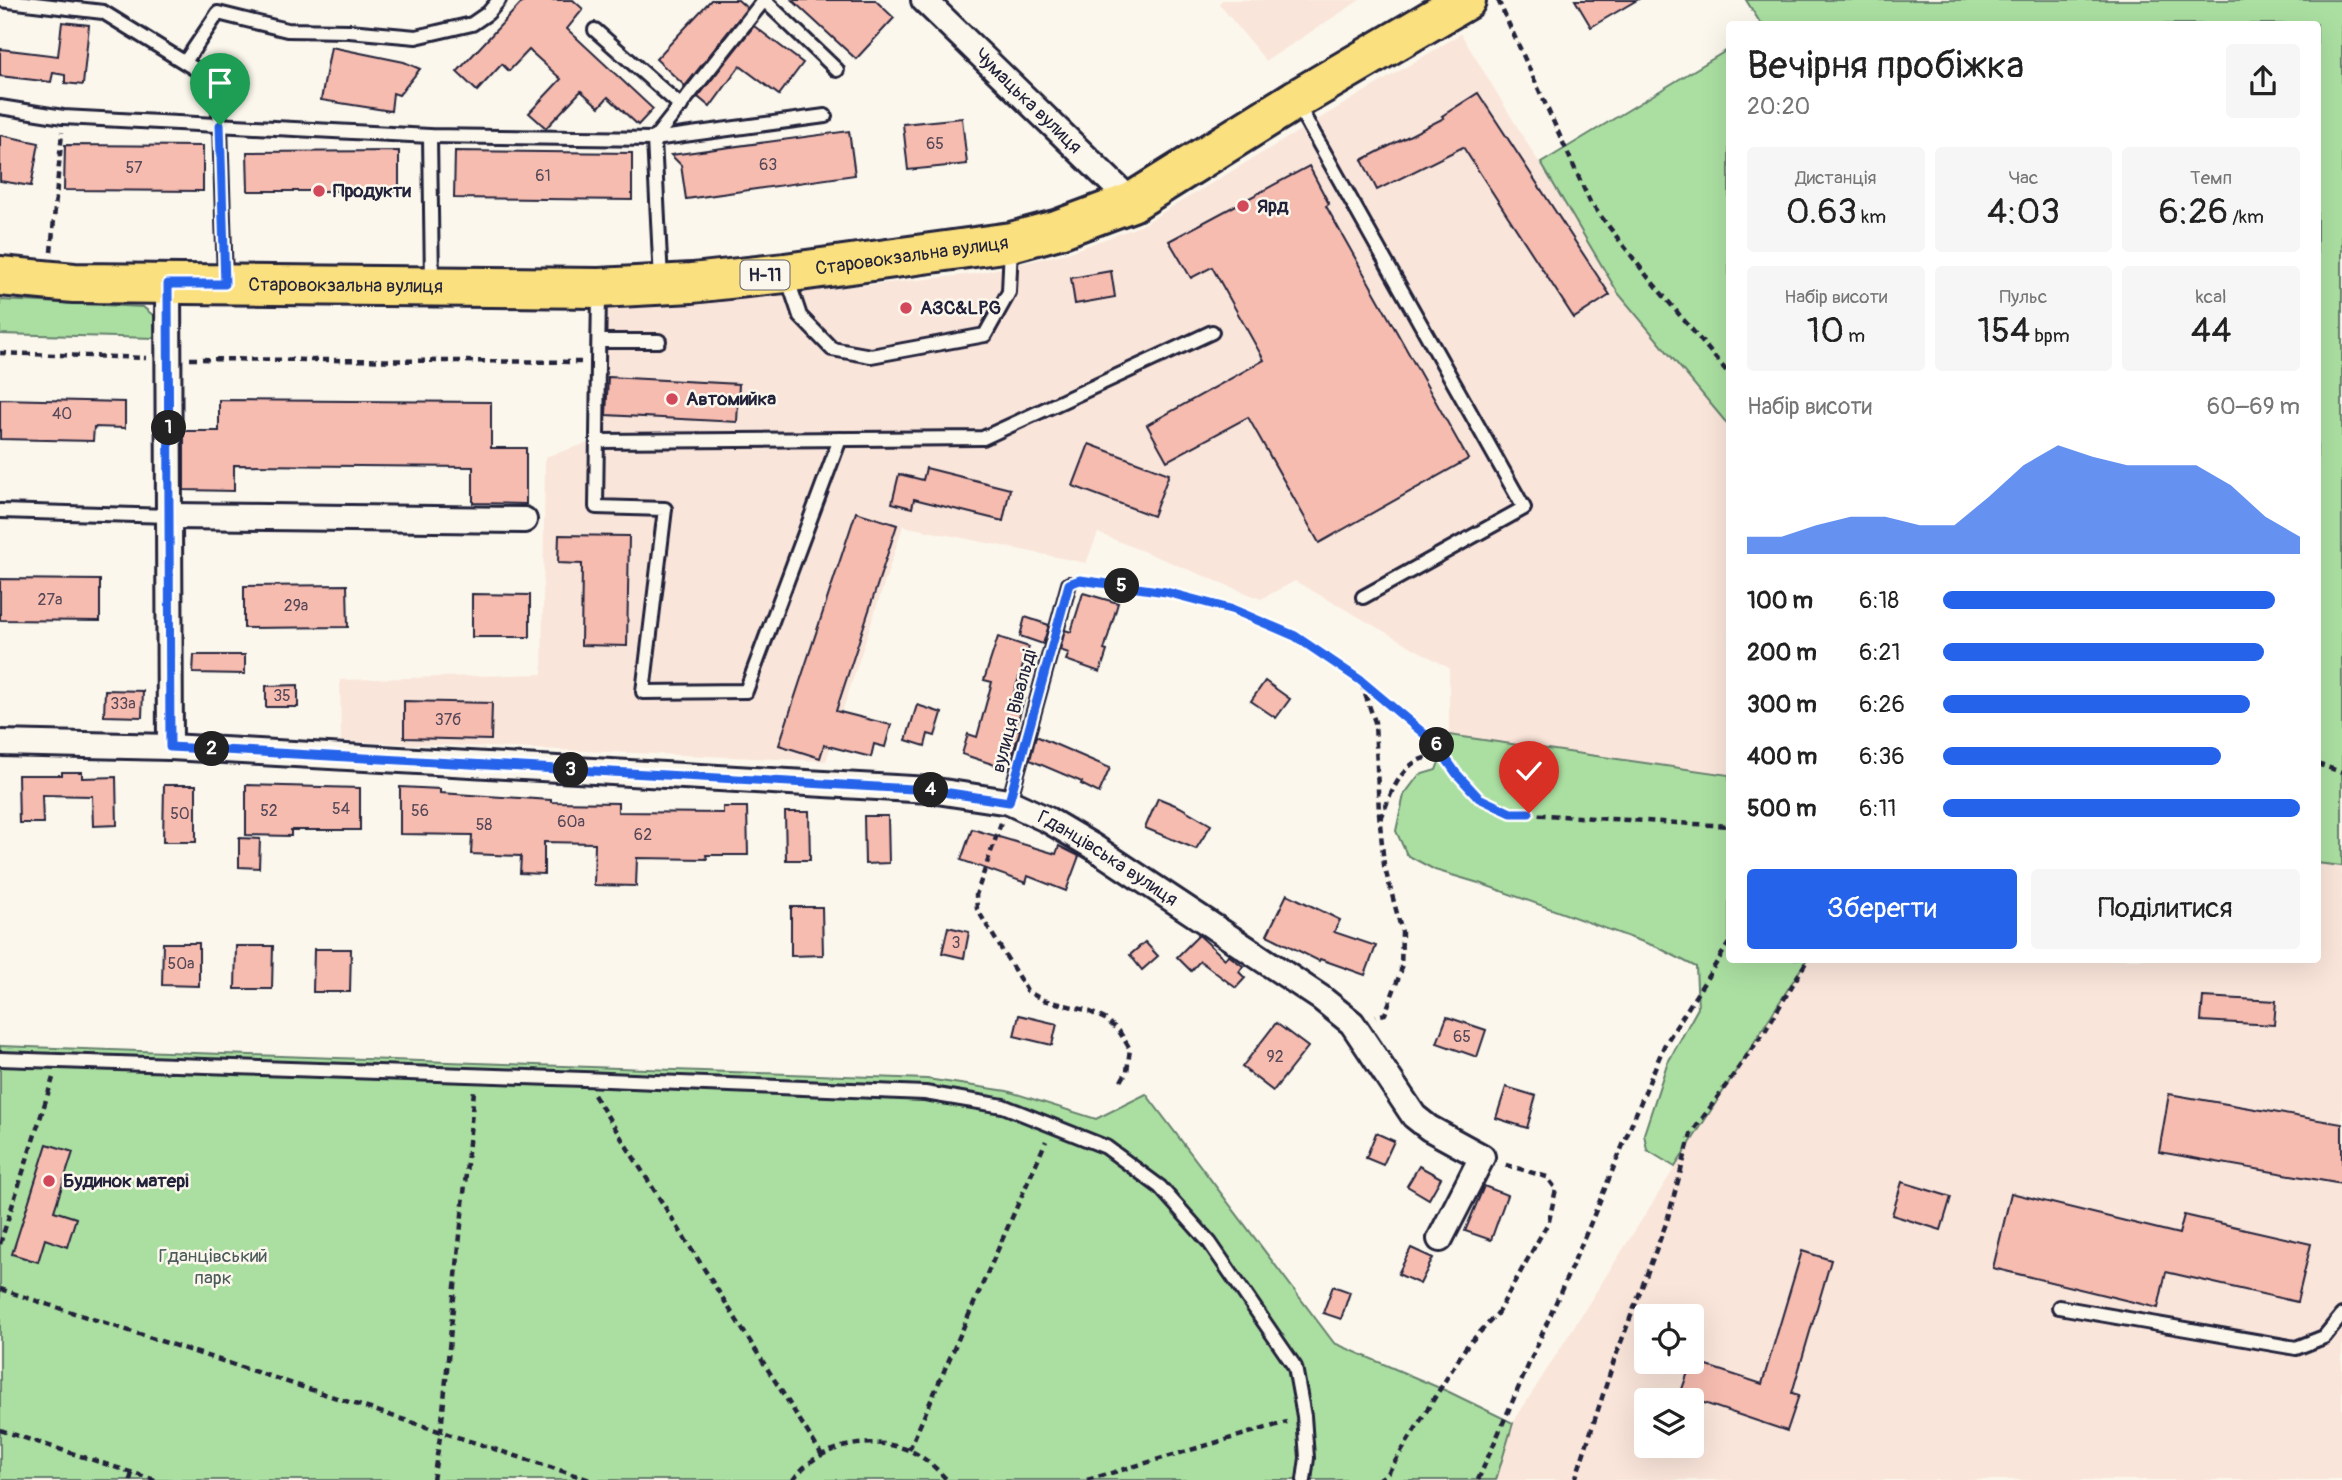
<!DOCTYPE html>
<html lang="uk">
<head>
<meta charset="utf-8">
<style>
	:root { --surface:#fff; --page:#f6f6f6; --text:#222; --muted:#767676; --accent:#2563eb }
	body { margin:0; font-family:Pangolin,sans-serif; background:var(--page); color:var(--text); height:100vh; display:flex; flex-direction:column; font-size:26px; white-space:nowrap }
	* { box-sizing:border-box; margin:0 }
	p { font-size:23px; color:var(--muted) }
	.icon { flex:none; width:38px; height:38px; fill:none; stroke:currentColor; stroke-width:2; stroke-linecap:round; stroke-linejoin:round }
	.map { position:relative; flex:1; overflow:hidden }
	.details { position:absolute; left:1726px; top:21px; width:595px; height:942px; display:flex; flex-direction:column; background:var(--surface); border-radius:7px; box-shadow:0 7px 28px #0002 }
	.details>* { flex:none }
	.controls { position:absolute; left:1634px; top:1304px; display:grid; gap:14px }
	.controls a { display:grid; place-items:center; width:70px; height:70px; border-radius:7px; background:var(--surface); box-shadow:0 7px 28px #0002; font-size:35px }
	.pin { position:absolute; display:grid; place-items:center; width:60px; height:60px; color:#fff; margin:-72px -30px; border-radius:50% 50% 50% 0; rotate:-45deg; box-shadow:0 0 7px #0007 }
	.pin .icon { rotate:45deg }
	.km { position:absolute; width:35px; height:35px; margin:-18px; border-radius:50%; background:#222; color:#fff; font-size:19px; line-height:35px; text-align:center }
	.round { display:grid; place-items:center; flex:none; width:74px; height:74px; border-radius:7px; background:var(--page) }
	.head { display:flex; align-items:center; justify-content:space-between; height:119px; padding:0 21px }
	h1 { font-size:38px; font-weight:600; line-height:52px }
	.figures { display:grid; grid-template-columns:repeat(3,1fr); gap:10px; height:119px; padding:7px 21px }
	.figures div { display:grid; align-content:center; border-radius:7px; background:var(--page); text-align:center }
	.figures b { font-size:35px; font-weight:600 }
	.figures small { font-size:19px; font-weight:400 }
	.figures p { font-size:19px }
	.chart { height:196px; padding:14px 21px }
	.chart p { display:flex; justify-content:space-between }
	.chart svg { width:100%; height:126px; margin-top:7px; fill:var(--accent); opacity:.7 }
	.primary-button { display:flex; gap:14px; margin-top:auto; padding:14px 21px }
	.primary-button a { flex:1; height:80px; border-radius:7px; background:var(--accent); color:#fff; font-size:28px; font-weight:600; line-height:80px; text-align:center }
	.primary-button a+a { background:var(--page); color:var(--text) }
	ul { padding:0 21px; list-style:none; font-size:23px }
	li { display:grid; grid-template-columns:112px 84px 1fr; align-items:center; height:52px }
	li i { height:18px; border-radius:9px; background:var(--accent) }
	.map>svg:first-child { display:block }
	.built { fill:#fae5da; fill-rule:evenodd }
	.green { fill:#abdfa1; stroke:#66806e; stroke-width:2 }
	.building { fill:#f6bcb0; stroke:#22223b; stroke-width:2 }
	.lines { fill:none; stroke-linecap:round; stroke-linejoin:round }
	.service-casing { stroke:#22223b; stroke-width:18 }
	.minor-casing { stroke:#22223b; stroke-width:30 }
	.primary-casing { stroke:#22223b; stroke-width:44 }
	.path { stroke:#22223b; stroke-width:4.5; stroke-dasharray:7 5; stroke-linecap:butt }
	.service { stroke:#fbf7ec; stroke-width:12 }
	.minor { stroke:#fbf7ec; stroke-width:24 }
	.primary { stroke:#fbe080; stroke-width:38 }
	.route-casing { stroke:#fff; stroke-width:14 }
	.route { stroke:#2563eb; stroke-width:9 }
	.poi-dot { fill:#d1495b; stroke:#fbf7ec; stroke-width:2.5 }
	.labels { text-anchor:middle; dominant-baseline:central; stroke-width:5; stroke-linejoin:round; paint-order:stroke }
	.number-label { font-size:16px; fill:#574858 }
	.shield { fill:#fbf7ec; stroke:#636270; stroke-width:2 }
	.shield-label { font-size:18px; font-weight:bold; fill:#22223b }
	.street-label { font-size:19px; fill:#22223b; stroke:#fbf7ec }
	.poi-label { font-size:19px; font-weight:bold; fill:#22223b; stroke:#fbf7ec; text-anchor:start }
	.park-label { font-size:19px; fill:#4b5b5a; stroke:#fbf7ec }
</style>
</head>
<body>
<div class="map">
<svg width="2342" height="1480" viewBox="0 0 2342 1480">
	<rect width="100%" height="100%" fill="#fbf7ec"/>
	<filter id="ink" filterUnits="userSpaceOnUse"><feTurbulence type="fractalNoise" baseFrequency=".0143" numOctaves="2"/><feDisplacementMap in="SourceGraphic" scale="14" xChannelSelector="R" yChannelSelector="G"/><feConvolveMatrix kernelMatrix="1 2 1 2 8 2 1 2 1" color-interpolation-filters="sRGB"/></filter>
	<g filter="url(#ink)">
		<!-- built -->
		<g class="built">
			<path d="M1222,0H1360L1266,61L1219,4Z"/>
			<path d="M1461,34L1618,293L1729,426V775L1449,735V668L1295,581L1261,599L1098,533L1086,563L903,526L826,761L341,741L340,680L542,674L545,457L588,443L590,305L686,304L974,274L1067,253L1140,226Z"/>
			<path d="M2317,863L2342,866V1480H1496L1513,1423L1807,959H2317ZM1647,1316H1692V1362H1647ZM1647,1400H1692V1446H1647Z"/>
		</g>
		<!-- green -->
		<g class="green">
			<path d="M1746,0H2342V866L2317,863V24H1761Z"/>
			<path d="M1729,49V426L1618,293L1541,163Z"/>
			<path d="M0,300L143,307L154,316L155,338L0,334Z"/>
			<path d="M1449,735L1729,775V959H1807L1675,1167L1647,1150L1644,1134L1667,1064L1698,1008L1696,967L1657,947L1482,884L1435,870L1407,855L1396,831L1404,795L1419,775L1436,770Z"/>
			<path d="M0,1046L927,1079L1007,1091L1096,1119L1146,1094L1334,1343L1449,1392L1513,1423L1496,1480H0Z"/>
		</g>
		<!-- building -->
		<g class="building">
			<path d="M524,0H573L583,9L567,29L653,109L638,125L608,97L599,107L581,91L546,128L529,113L561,79L529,50L509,71L502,64L477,91L457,72Z"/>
			<path d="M711,0H738L747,8L685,86L656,59Z"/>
			<path d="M792,0H875L894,18L856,59Z"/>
			<path d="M1575,0H1637L1591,27Z"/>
			<path d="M62,22L89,25L83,85L65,83V75L53,73L51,82L0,76V49L58,56Z"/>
			<path d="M754,26L803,63L779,95L740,66L710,107L698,97Z"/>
			<path d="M331,47L404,62L420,69L399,95L393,93L391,111L321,100Z"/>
			<path d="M1478,93L1610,295L1574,318L1463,147L1377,190L1362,160L1444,118L1442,116Z"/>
			<path d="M962,118L967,164L908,170L903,124Z"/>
			<path d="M849,131L855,175L686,199L681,165L671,155Z"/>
			<path d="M0,135L39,143L31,186L0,181Z"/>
			<path d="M65,145L203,146V191L64,190Z"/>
			<path d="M399,151V191H248L247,152Z"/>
			<path d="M455,151L632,153V200L454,198Z"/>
			<path d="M1309,166L1329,204L1326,206L1468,459L1319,543L1248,417L1167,461L1147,425L1264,360L1212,267L1191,278L1169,241Z"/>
			<path d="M1111,271L1115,297L1075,304L1071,278Z"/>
			<path d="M608,377L739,384L737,422L606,415Z"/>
			<path d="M0,399L125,402V428L94,427L93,441L0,439Z"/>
			<path d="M219,400L491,402V448H526V504L473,503V467L234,465V491L184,490V431H219Z"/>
			<path d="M1089,444L1169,474L1153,516L1073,486Z"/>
			<path d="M926,468L1010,489L1003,521L914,499L912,508L892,503L899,474L923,480Z"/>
			<path d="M856,512L897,525L836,711L891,725L885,747L874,744L871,757L824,745L820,758L779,745Z"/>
			<path d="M559,535L629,536L627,646L581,645L582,564L558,563Z"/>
			<path d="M0,579L100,580V621L0,620Z"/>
			<path d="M347,585L348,627L244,628V586Z"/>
			<path d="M1083,593L1118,603L1104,650L1107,651L1100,672L1066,660L1069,653L1060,650L1065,630L1071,632Z"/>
			<path d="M472,594L530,595V637H472Z"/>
			<path d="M1025,617L1049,625L1043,644L1020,636Z"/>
			<path d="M998,637L1029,647L1013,696L1024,699L1016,728L1020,730L1013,753L1008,751L1004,768L962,754L968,734L977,737L992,682L984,680Z"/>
			<path d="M194,655H245V674L193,673Z"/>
			<path d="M1265,681L1290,699L1276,718L1251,701Z"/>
			<path d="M298,685V707H266V686Z"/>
			<path d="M105,690L143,691L142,717L104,716Z"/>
			<path d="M404,701L492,703L491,740L404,738Z"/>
			<path d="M917,705L942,713L935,736L928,734L925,746L906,740Z"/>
			<path d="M1036,736L1110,768L1099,793L1081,784L1082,782L1030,760Z"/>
			<path d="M62,772H82V778L116,777L117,825L93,826L92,796L42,795L43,823H19L18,775H62Z"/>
			<path d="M164,785H196V842H163Z"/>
			<path d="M246,785L360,788V830H291V836L246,835Z"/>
			<path d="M400,787L440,789V793L551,800V802L618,803V812L723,813V807H747L748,855H706L707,859L637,858L636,886L594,885L595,843L544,842V874L520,873L521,856L471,854L472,835L400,834Z"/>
			<path d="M1158,798L1180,807L1211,825L1196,849L1145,828Z"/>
			<path d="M785,812H809L810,860H786Z"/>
			<path d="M864,816H888L889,863L865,864Z"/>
			<path d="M972,829L1056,854L1059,846L1079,856L1066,891L1028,876L1026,883L961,860Z"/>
			<path d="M239,838L260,839L259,868L239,867Z"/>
			<path d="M1287,894L1340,920L1334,932L1376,946L1365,975L1320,959L1319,961L1267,935Z"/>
			<path d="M791,907H822L823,955L791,956Z"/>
			<path d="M948,927L969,932L964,958L942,953Z"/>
			<path d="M1199,935L1225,959L1228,955L1243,966L1239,972L1245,978L1236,988L1200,961L1191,971L1177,957Z"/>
			<path d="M1145,942L1158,956L1142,970L1130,955Z"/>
			<path d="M163,943H199V986L162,985Z"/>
			<path d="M236,946H273L272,989H235Z"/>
			<path d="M314,949H351L350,992H313Z"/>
			<path d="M2203,997L2276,1001L2274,1025L2201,1021Z"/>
			<path d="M1019,1015L1057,1024L1052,1045L1014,1036Z"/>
			<path d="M1447,1017L1486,1030L1477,1057L1437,1043Z"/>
			<path d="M1276,1023L1308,1047L1273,1091L1242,1067Z"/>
			<path d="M1506,1087L1536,1096L1527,1128L1496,1118Z"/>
			<path d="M2169,1094L2342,1124V1184L2159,1152Z"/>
			<path d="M1376,1133L1394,1141L1383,1165L1366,1158Z"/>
			<path d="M47,1144L73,1152L54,1211L76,1218L67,1247L45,1239L38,1262L12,1254Z"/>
			<path d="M1419,1166L1441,1178L1429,1199L1407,1186Z"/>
			<path d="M1902,1182L1951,1197L1941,1230L1892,1215Z"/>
			<path d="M1484,1186L1507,1195L1491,1240L1465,1231Z"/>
			<path d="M2011,1193L2179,1234L2184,1215L2311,1244L2297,1302L2166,1272L2158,1308L1993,1268Z"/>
			<path d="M1411,1248L1433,1258L1420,1284L1398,1274Z"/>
			<path d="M1802,1251L1831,1260L1792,1393L1799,1395L1787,1431L1680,1395L1692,1361L1762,1384Z"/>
			<path d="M1333,1286L1350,1292L1341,1319L1323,1313Z"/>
		</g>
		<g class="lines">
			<defs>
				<g id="service">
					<path d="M0,0L103,12L210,78L219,111L220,125L225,280"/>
					<path d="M764,0L837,70"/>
					<path d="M595,30L681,106"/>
					<path d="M185,62L218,13L287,30L349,31L416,37L472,24L488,13L499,0"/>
					<path d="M1297,104L1524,508L1363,597"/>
					<path d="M0,107L63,117L430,136L654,139L825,116"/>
					<path d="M430,136L432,282"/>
					<path d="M787,277L800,316L832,349L871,356L985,335L1009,292L1011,245"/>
					<path d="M661,281L654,139L764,0"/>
					<path d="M599,292L596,507L665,509L643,692L746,691L840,439"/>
					<path d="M599,341H659"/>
					<path d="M597,441L983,438L1212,332"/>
					<path d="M0,511L170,516"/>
					<path d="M1009,802L1069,584"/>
					<path d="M0,1059L584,1079L925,1093L1003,1106L1106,1147L1160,1187L1210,1243L1295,1367L1304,1416L1307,1458L1304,1480"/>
					<path d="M2059,1307L2296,1348L2324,1337L2342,1315"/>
				</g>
				<g id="minor">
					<path id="s1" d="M924,0L1132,202"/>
					<path d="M168,284L170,747"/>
					<path d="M170,516L524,520"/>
					<path id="s2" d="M0,743L170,747L930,790L1009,802L1048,820L1092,846L1321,998L1352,1023L1414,1116L1429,1128L1482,1157L1440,1239"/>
				</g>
				<g id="primary">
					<path id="s3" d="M0,276L74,283L599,288L692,283L785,273L1011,242L1059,229L1132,202L1295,100L1466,0"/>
				</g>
			</defs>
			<!-- service casing -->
			<use href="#service" class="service-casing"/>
			<!-- minor casing -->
			<use href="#minor" class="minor-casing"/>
			<!-- primary casing -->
			<use href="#primary" class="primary-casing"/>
			<!-- path -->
			<g class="path">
				<path d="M1498,0L1590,202L1647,276L1729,374"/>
				<path d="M51,252L62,132"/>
				<path d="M0,353L146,358"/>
				<path d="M190,359L584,362"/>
				<path d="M1085,581L1166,592L1234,610L1295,637L1360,680L1435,743L1456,773L1480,798L1511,813L1729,826"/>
				<path d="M1361,683L1375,722L1379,813L1384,865L1402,932L1401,971L1385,1014L1376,1016"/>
				<path d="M2317,764L2342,772"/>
				<path d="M1381,819C1389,798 1400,764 1425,758C1431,757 1440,758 1447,759"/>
				<path d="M1001,823L976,895L977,909L1027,991L1043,1000L1086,1010L1105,1019L1119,1031L1130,1049L1127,1071L1120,1083"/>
				<path d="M594,1095L822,1455"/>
				<path d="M0,1244L53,1078"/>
				<path d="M0,1289L590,1480"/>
				<path d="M0,1430L155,1480"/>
				<path d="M909,1450L1046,1141"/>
				<path d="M130,1480L132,1473"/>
				<path d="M433,1480L441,1431L474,1091"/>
				<path d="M793,1480C817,1445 870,1435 908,1450C924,1456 936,1468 947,1480"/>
				<path d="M1087,1480L1287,1422"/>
				<path d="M1378,1480L1388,1473L1466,1347L1497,1314L1549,1221L1556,1189L1547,1177L1503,1164"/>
				<path d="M1478,1480L1589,1227L1664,1046L1729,943"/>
				<path d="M1575,1480L1615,1358L1667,1221L1691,1134L1765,1031L1808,959"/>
			</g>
			<!-- service -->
			<use href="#service" class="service"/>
			<!-- minor -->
			<use href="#minor" class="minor"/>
			<!-- primary -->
			<use href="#primary" class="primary"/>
		</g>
	</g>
	<g class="lines" filter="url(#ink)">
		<defs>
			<path id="route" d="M220,125L225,284H168L170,747L930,790L1009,802L1069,584L1080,580L1166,592L1234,610L1295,636L1360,680L1435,743L1456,773L1479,798L1511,813H1529"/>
		</defs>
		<!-- route casing -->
		<use href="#route" class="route-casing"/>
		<!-- route -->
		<use href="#route" class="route"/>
	</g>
	<!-- markers -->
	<g class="poi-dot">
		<circle cx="319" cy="191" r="7"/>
		<circle cx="1243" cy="206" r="7"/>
		<circle cx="906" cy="308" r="7"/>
		<circle cx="672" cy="399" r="7"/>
		<circle cx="49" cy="1181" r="7"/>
	</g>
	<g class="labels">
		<!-- number labels -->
		<g class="number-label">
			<text x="935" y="144">65</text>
			<text x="768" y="165">63</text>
			<text x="134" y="168">57</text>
			<text x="543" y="176">61</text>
			<text x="62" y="414">40</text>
			<text x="50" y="600">27а</text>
			<text x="296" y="606">29а</text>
			<text x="282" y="696">35</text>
			<text x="123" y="704">33а</text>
			<text x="448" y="720">37б</text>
			<text x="341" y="809">54</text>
			<text x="269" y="811">52</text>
			<text x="420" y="811">56</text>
			<text x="180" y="814">50</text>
			<text x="571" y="822">60а</text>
			<text x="484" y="825">58</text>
			<text x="643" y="835">62</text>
			<text x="956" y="943">3</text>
			<text x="181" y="964">50а</text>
			<text x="1462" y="1037">65</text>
			<text x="1275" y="1057">92</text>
		</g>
		<!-- shield labels -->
		<rect class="shield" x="740.5" y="260.5" width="49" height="29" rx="5"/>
		<g class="shield-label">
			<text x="765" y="275">Н-11</text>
		</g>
		<!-- street labels -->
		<g class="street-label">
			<text stroke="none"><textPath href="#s1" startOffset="145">Чумацька вулиця</textPath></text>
			<text stroke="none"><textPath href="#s3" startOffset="914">Старовокзальна вулиця</textPath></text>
			<text stroke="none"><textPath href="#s3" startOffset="346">Старовокзальна вулиця</textPath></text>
			<text transform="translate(1014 711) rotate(-75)">вулиця Вівальді</text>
			<text stroke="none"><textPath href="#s2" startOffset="1125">Гданцівська вулиця</textPath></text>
		</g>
		<!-- poi labels -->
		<g class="poi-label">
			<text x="333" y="191">Продукти</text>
			<text x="1257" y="206">Ярд</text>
			<text x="920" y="308">АЗС&amp;LPG</text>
			<text x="686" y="399">Автомийка</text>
			<text x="63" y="1181">Будинок матері</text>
		</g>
		<!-- park labels -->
		<g class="park-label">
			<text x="213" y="1256">Гданцівський<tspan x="213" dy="22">парк</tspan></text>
		</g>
	</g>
</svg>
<div class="controls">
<a><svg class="icon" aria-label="locate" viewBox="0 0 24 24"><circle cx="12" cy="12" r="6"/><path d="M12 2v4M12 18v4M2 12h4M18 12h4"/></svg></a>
<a><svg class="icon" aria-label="layers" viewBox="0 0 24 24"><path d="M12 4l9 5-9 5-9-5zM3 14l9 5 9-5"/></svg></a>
</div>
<div class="pin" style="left:220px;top:125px;background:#1e9e55"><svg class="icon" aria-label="arrive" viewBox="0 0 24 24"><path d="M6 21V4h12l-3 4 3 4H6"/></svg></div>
<div class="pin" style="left:1529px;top:813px;background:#d93025"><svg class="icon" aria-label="check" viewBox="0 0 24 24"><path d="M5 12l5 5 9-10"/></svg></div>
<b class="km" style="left:169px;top:428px">1</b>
<b class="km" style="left:212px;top:749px">2</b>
<b class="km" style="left:571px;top:770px">3</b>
<b class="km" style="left:931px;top:790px">4</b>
<b class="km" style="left:1122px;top:586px">5</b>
<b class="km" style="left:1437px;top:745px">6</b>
<section class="details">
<div class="head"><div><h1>Вечірня пробіжка</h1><p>20:20</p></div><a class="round"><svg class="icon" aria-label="share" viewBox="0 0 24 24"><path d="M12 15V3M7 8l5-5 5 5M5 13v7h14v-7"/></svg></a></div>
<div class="figures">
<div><p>Дистанція</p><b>0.63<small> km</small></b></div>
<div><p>Час</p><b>4:03</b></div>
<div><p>Темп</p><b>6:26<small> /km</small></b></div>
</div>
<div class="figures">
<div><p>Набір висоти</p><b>10<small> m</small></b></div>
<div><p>Пульс</p><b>154<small> bpm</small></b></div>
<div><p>kcal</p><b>44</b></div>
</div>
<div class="chart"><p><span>Набір висоти</span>60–69 m</p>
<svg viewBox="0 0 160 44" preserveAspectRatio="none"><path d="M0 44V38L10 38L20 34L30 31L40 31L50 34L60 34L70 24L80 13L90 6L100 10L110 13L120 13L130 13L140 20L150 31L160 38V44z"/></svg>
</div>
<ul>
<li><b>100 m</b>6:18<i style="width:93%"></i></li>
<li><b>200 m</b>6:21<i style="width:90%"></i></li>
<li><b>300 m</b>6:26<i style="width:86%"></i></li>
<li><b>400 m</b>6:36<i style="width:78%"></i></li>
<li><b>500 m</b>6:11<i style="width:100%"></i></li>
</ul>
<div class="primary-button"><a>Зберегти</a><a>Поділитися</a></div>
</section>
</div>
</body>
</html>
